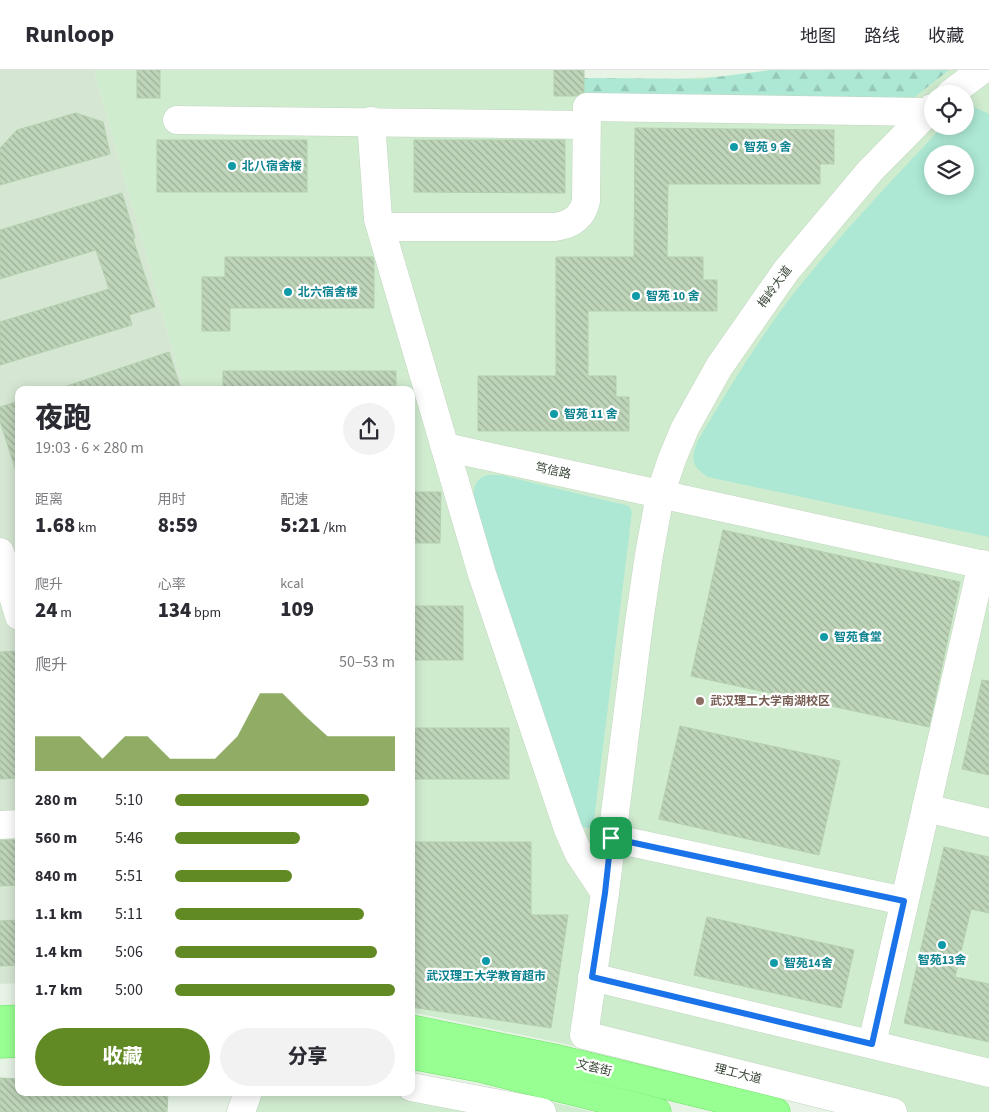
<!DOCTYPE html>
<html lang="zh">
<head>
<meta charset="utf-8">
<style>
	:root { --surface:#fff; --page:#f2f2f3; --text:#2b2b33; --muted:#7c7c81; --line:#e1e1e2; --accent:#628a24 }
	body { margin:0; font-family:"Source Sans 3","Noto Sans SC",sans-serif; background:var(--page); color:var(--text); height:100vh; display:flex; flex-direction:column; font-size:19px; white-space:nowrap }
	* { box-sizing:border-box; margin:0 }
	p { font-size:16px; color:var(--muted) }
	.icon { flex:none; width:28px; height:28px; fill:none; stroke:currentColor; stroke-width:2; stroke-linecap:round; stroke-linejoin:round }
	.map { position:relative; flex:1; overflow:hidden }
	.drawer { position:absolute; left:15px; top:316px; width:400px; height:710px; display:flex; flex-direction:column; background:var(--surface); border-radius:10px; box-shadow:0 2px 12px #0003 }
	.drawer>* { flex:none }
	.fabs { position:absolute; left:924px; top:15px; display:grid; gap:10px }
	.fabs a { display:grid; place-items:center; width:50px; height:50px; border-radius:50%; background:var(--surface); box-shadow:0 2px 12px #0003; font-size:25px }
	.pin { position:absolute; display:grid; place-items:center; width:42px; height:42px; color:#fff; margin:-21px; border-radius:10px; box-shadow:0 2px 8px #0006 }
	.round { display:grid; place-items:center; flex:none; width:52px; height:52px; border-radius:26px; background:var(--page) }
	.summary { display:flex; align-items:center; justify-content:space-between; height:85px; padding:0 20px }
	h1 { font-size:28px; font-weight:800; line-height:38px }
	.metrics { display:grid; grid-template-columns:repeat(3,1fr); gap:8px; height:85px; padding:5px 20px }
	.metrics div { display:grid; align-content:center }
	.metrics b { font-size:21px; font-weight:800 }
	.metrics small { font-size:14px; font-weight:400 }
	.metrics p { font-size:14px }
	.chart { height:140px; padding:10px 20px }
	.chart p { display:flex; justify-content:space-between }
	.chart svg { width:100%; height:90px; margin-top:5px; fill:var(--accent); opacity:.7 }
	.cta { display:flex; gap:10px; margin-top:auto; padding:10px 20px }
	.cta a { flex:1; height:58px; border-radius:30px; background:var(--accent); color:#fff; font-size:20px; font-weight:800; line-height:58px; text-align:center }
	.cta a+a { background:var(--page); color:var(--text) }
	ul { padding:0 20px; list-style:none; font-size:16px }
	li { display:grid; grid-template-columns:80px 60px 1fr; align-items:center; height:38px }
	li i { height:12px; border-radius:6px; background:var(--accent) }
	header { display:flex; align-items:center; gap:30px; box-sizing:border-box; height:70px; padding:0 25px; background:var(--surface); border-bottom:1px solid var(--line) }
	header strong { font-size:24px }
	nav { display:flex; gap:28px; margin-inline-start:auto; font-size:18px }
	.map>svg:first-child { display:block }
	.residential { fill:#d5e7d3 }
	.education { fill:#d0eccf; fill-rule:evenodd }
	.grass { fill:#ade8d5; fill-rule:evenodd }
	.forest { fill:url(#forest-firs) }
	.building { fill:url(#building-back-hatch); stroke:#b3cfad }
	.lines { fill:none; stroke-linecap:round; stroke-linejoin:round }
	.minor-casing { stroke:#c1d6bf; stroke-width:29 }
	.major-casing { stroke:#6ae561; stroke-width:29 }
	.minor { stroke:#fff; stroke-width:28 }
	.major { stroke:#98ff92; stroke-width:28 }
	.route-casing { stroke:#fff; stroke-width:10 }
	.route { stroke:#1a73e8; stroke-width:6 }
	.culture-dot { fill:#0f9aa8; stroke:#fff; stroke-width:2 }
	.education-dot { fill:#8d6e63; stroke:#fff; stroke-width:2 }
	.labels { text-anchor:middle; dominant-baseline:central; stroke-width:4.5; stroke-linejoin:round; paint-order:stroke }
	.culture-label { font-size:12px; font-weight:bold; fill:#0d838f; stroke:#fff; text-anchor:start }
	.street-label { font-size:12px; fill:#374535; stroke:#fff }
	.education-label { font-size:12px; font-weight:bold; fill:#785e54; stroke:#fff; text-anchor:start }
</style>
</head>
<body>
<header>
<strong>Runloop</strong>
<nav><a>地图</a><a>路线</a><a>收藏</a></nav>
</header>
<div class="map">
<svg width="989" height="1042" viewBox="0 0 989 1042">
	<defs>
		<pattern id="forest-firs" width="22" height="20" patternUnits="userSpaceOnUse" patternTransform="scale(1.25)"><rect width="22" height="20" fill="#ade8d5"/><path d="M5 1l3.5 6h-7zM16 11l3.5 6h-7z" fill="#95c8b7"/></pattern>
		<pattern id="building-back-hatch" width="6" height="6" patternUnits="userSpaceOnUse" patternTransform="scale(1.25)"><rect width="6" height="6" fill="#bfd5ba"/><path d="M-1 5l2 2M0 0l6 6M5-1l2 2" fill="none" stroke="#9caf98"/></pattern>
	</defs>
	<rect width="100%" height="100%" fill="#e6f3e5"/>
	<!-- residential -->
	<path class="residential" d="M0,0H94L184,320H19V913L0,914Z"/>
	<!-- education -->
	<g class="education">
		<path d="M94,0H584V8L672,9L728,6L771,0H989V1042H839L566,974L411,942V320H184ZM932,24H965V56H932ZM932,84H965V116H932Z"/>
		<path d="M411,1022L546,1031L593,1042H252L259,1023Z"/>
	</g>
	<!-- grass -->
	<g class="grass">
		<path d="M974,37L989,44V467L708,407C691,397 691,389 697,372C727,321 758,270 794,223C840,165 892,110 943,56H965V38ZM932,84H965V116H932Z"/>
		<path d="M487,405H501L629,436L632,442L593,758L576,757L475,434C472,421 473,410 487,405Z"/>
	</g>
	<!-- forest -->
	<path class="forest" d="M771,0H949L911,30L584,26V8L701,9Z"/>
	<!-- building -->
	<g class="building">
		<rect x="137" y="0" width="23" height="28"/>
		<path d="M554,0H584V22L576,26H554Z"/>
		<path d="M76,43L103,52L110,84L0,115V78L17,60Z"/>
		<path d="M635,58L834,60V94H820V114H668L667,187H703V210H717V241H588V306H616V327H629V361H478V306H556V187H634Z"/>
		<rect x="157" y="70" width="150" height="52"/>
		<path d="M414,70H565V123L414,122Z"/>
		<path d="M122,123L135,168L133,169L155,237L129,245L132,255L0,295V252L109,219L96,180L0,209V160Z"/>
		<path d="M225,187H373L374,192V238H230V261H202V207H225Z"/>
		<path d="M169,282L181,320H64V317Z"/>
		<rect x="223" y="301" width="173" height="19"/>
		<path d="M19,331V398H15L0,351V337Z"/>
		<path d="M411,422H441L440,473H411Z"/>
		<path d="M723,460L960,512L929,657L691,606Z"/>
		<rect x="411" y="536" width="52" height="54"/>
		<path d="M19,581V708L0,709V582Z"/>
		<path d="M982,610L989,611V705L962,699Z"/>
		<path d="M680,656L840,691L819,785L659,749Z"/>
		<rect x="411" y="658" width="98" height="51"/>
		<path d="M0,770H19V815L0,816Z"/>
		<path d="M411,772H531V845H568L551,958L411,937Z"/>
		<path d="M944,777L989,787V843L971,839L955,907L989,914V972L904,953Z"/>
		<path d="M707,847L854,880L841,938L694,905Z"/>
		<path d="M19,850V895L0,896V851Z"/>
		<path d="M0,1008L19,1009V1022H168L167,1042H0Z"/>
	</g>
	<g class="lines">
		<defs>
			<g id="minor">
				<path d="M950,24L982,0"/>
				<path d="M177,50L586,55"/>
				<path d="M371,51L378,149L482,504L568,759L579,784L605,823"/>
				<path d="M381,157H554C570,155 582,148 586,131L587,37L928,42"/>
				<path d="M445,377L989,496"/>
				<path d="M0,482L19,546"/>
				<path d="M926,738L989,753"/>
				<path d="M0,755L19,754"/>
				<path d="M611,768L904,831"/>
				<path d="M592,907L989,1003"/>
				<path d="M872,974L982,494"/>
				<path d="M411,1017L542,1042"/>
				<path d="M241,1042L248,1022"/>
				<path d="M893,1042L584,965L605,823L639,553L649,485L660,425L672,389L685,358L719,297L786,201L870,101L932,38"/>
			</g>
			<g id="major">
				<path d="M0,950L19,949"/>
				<path d="M411,959L558,989L776,1042"/>
				<path d="M0,974L19,973"/>
				<path d="M411,985L480,998L657,1042"/>
			</g>
		</defs>
		<!-- minor casing -->
		<use href="#minor" class="minor-casing"/>
		<!-- major casing -->
		<use href="#major" class="major-casing"/>
		<!-- minor -->
		<use href="#minor" class="minor"/>
		<!-- major -->
		<use href="#major" class="major"/>
	</g>
	<g class="lines">
		<defs>
			<path id="route" d="M611,768L904,831L872,974L592,907L605,823Z"/>
		</defs>
		<!-- route casing -->
		<use href="#route" class="route-casing"/>
		<!-- route -->
		<use href="#route" class="route"/>
	</g>
	<!-- markers -->
	<g class="culture-dot">
		<circle cx="734" cy="77" r="5"/>
		<circle cx="232" cy="96" r="5"/>
		<circle cx="288" cy="222" r="5"/>
		<circle cx="636" cy="226" r="5"/>
		<circle cx="554" cy="344" r="5"/>
		<circle cx="824" cy="567" r="5"/>
		<circle cx="942" cy="875" r="5"/>
		<circle cx="486" cy="891" r="5"/>
		<circle cx="774" cy="893" r="5"/>
	</g>
	<circle class="education-dot" cx="700" cy="631" r="5"/>
	<g class="labels">
		<!-- culture labels -->
		<g class="culture-label">
			<text x="744" y="77">智苑 9 舍</text>
			<text x="242" y="96">北八宿舍楼</text>
			<text x="298" y="222">北六宿舍楼</text>
			<text x="646" y="226">智苑 10 舍</text>
			<text x="564" y="344">智苑 11 舍</text>
			<text x="834" y="567">智苑食堂</text>
			<text x="942" y="890" text-anchor="middle">智苑13舍</text>
			<text x="784" y="893">智苑14舍</text>
			<text x="486" y="906" text-anchor="middle">武汉理工大学教育超市</text>
		</g>
		<!-- street labels -->
		<g class="street-label">
			<text transform="translate(775 217) rotate(-54)">梅岭大道</text>
			<text transform="translate(553 401) rotate(12)">笃信路</text>
			<text transform="translate(594 998) rotate(14)">文荟街</text>
			<text transform="translate(738 1004) rotate(14)">理工大道</text>
		</g>
		<!-- education labels -->
		<g class="education-label">
			<text x="710" y="631">武汉理工大学南湖校区</text>
		</g>
	</g>
</svg>
<div class="fabs">
<a><svg class="icon" aria-label="locate" viewBox="0 0 24 24"><circle cx="12" cy="12" r="6"/><path d="M12 2v4M12 18v4M2 12h4M18 12h4"/></svg></a>
<a><svg class="icon" aria-label="layers" viewBox="0 0 24 24"><path d="M12 4l9 5-9 5-9-5zM3 14l9 5 9-5"/></svg></a>
</div>
<div class="pin" style="left:611px;top:768px;background:#1e9e55"><svg class="icon" aria-label="arrive" viewBox="0 0 24 24"><path d="M6 21V4h12l-3 4 3 4H6"/></svg></div>
<section class="drawer">
<div class="summary"><div><h1>夜跑</h1><p>19:03 · 6 × 280 m</p></div><a class="round"><svg class="icon" aria-label="share" viewBox="0 0 24 24"><path d="M12 15V3M7 8l5-5 5 5M5 13v7h14v-7"/></svg></a></div>
<div class="metrics">
<div><p>距离</p><b>1.68<small> km</small></b></div>
<div><p>用时</p><b>8:59</b></div>
<div><p>配速</p><b>5:21<small> /km</small></b></div>
</div>
<div class="metrics">
<div><p>爬升</p><b>24<small> m</small></b></div>
<div><p>心率</p><b>134<small> bpm</small></b></div>
<div><p>kcal</p><b>109</b></div>
</div>
<div class="chart"><p><span>爬升</span>50–53 m</p>
<svg viewBox="0 0 160 44" preserveAspectRatio="none"><path d="M0 44V27L10 27L20 27L30 38L40 27L50 27L60 38L70 38L80 38L90 27L100 6L110 6L120 17L130 27L140 27L150 27L160 27V44z"/></svg>
</div>
<ul>
<li><b>280 m</b>5:10<i style="width:88%"></i></li>
<li><b>560 m</b>5:46<i style="width:57%"></i></li>
<li><b>840 m</b>5:51<i style="width:53%"></i></li>
<li><b>1.1 km</b>5:11<i style="width:86%"></i></li>
<li><b>1.4 km</b>5:06<i style="width:92%"></i></li>
<li><b>1.7 km</b>5:00<i style="width:100%"></i></li>
</ul>
<div class="cta"><a>收藏</a><a>分享</a></div>
</section>
</div>
</body>
</html>
